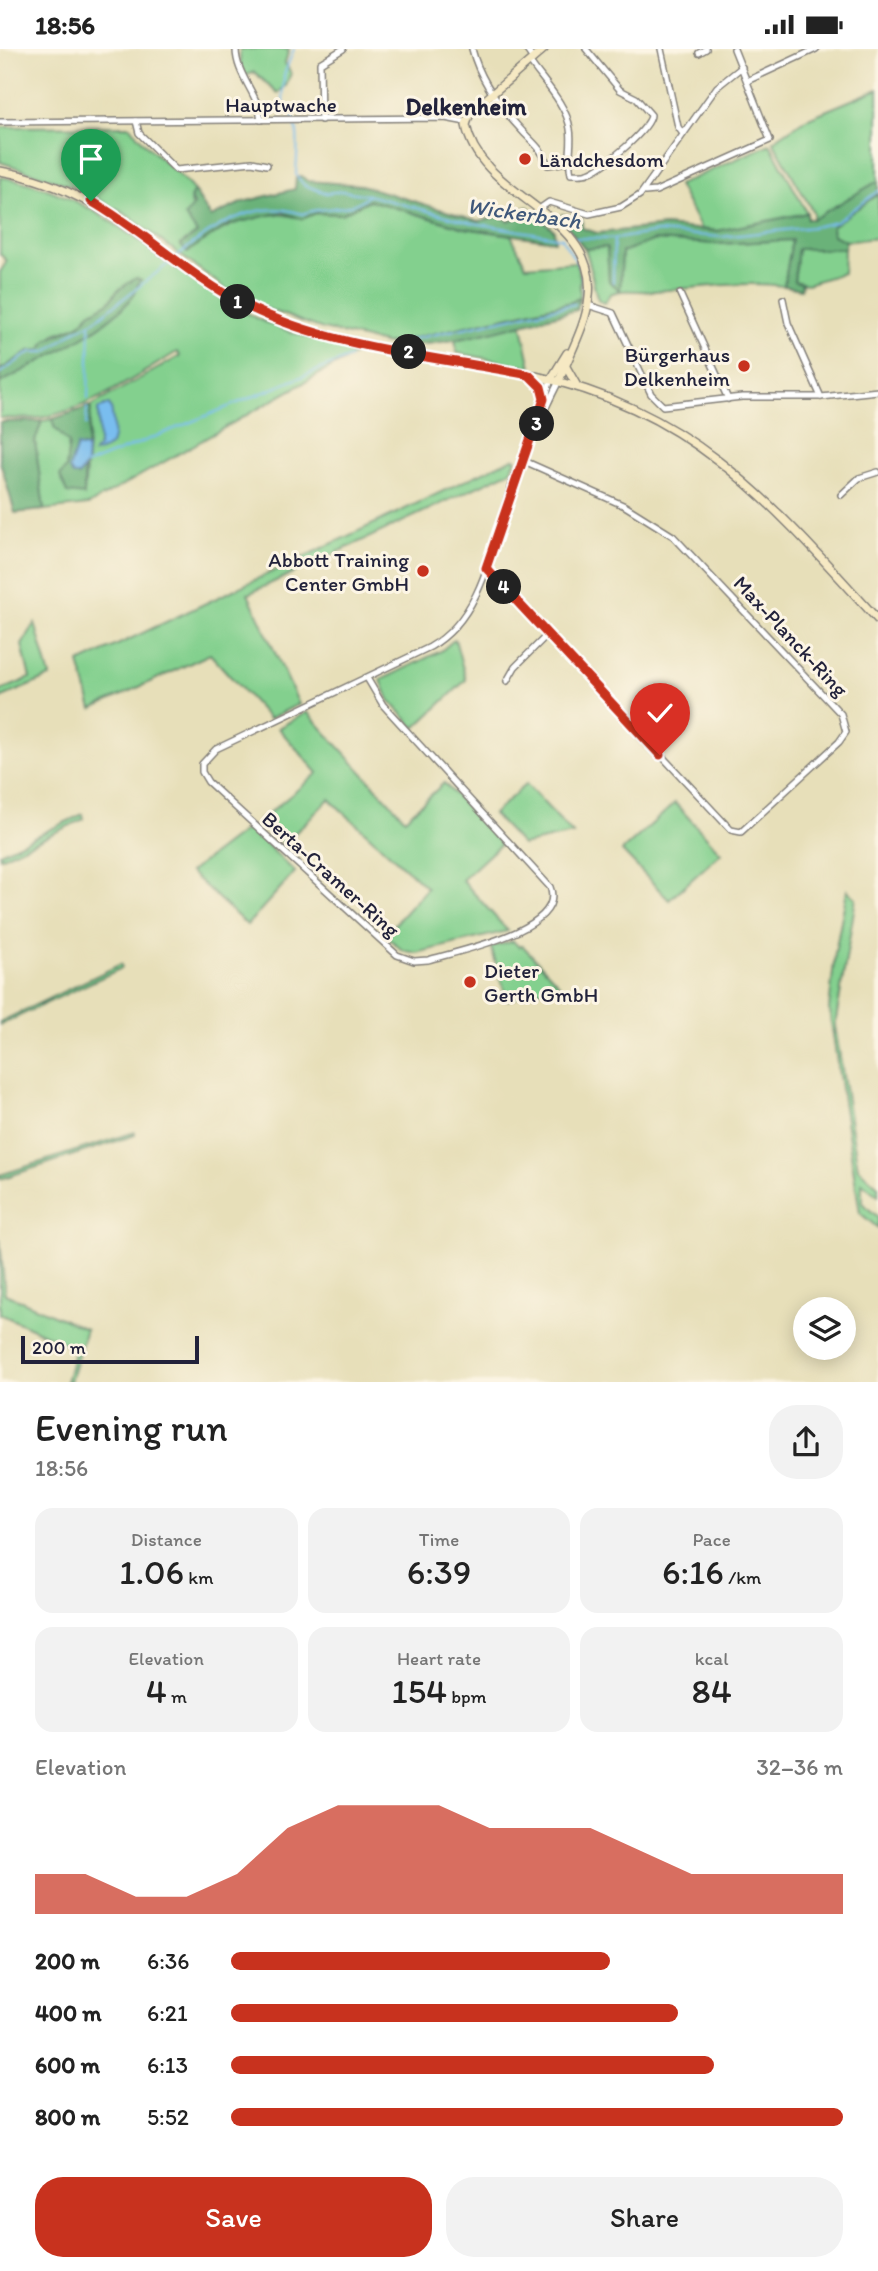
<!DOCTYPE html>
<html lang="en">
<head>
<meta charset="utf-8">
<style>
	:root { --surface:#fff; --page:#f2f2f2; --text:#222; --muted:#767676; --accent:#c8321e }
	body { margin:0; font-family:Itim,sans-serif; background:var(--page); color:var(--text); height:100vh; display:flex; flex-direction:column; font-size:26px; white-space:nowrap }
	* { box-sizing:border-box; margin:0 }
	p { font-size:23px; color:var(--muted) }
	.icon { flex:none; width:38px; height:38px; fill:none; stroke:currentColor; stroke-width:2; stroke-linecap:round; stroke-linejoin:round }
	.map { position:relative; height:1333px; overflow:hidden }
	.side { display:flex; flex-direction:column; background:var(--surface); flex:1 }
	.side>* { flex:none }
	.buttons { position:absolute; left:793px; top:1248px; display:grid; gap:14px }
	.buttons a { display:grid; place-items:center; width:63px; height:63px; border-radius:50%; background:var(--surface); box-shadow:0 4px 18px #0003; font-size:35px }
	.scale { position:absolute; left:21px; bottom:18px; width:178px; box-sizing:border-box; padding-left:7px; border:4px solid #22223b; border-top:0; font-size:19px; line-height:24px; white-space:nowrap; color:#22223b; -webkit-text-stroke:5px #fcf5e5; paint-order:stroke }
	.pin { position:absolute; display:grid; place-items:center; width:60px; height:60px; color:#fff; margin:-72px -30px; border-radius:50% 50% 50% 0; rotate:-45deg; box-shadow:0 0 7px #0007 }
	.pin .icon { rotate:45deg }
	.km { position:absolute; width:35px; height:35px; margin:-18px; border-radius:50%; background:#222; color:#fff; font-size:19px; line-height:35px; text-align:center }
	.round { display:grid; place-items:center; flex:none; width:74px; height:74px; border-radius:28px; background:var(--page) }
	.headline { display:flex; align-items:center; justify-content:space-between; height:119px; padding:0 35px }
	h1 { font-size:38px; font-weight:600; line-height:52px }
	.figures { display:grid; grid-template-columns:repeat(3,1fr); gap:10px; height:119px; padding:7px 35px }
	.figures div { display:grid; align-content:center; border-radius:18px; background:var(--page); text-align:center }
	.figures b { font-size:35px; font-weight:600 }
	.figures small { font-size:19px; font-weight:400 }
	.figures p { font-size:19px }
	.chart { height:196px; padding:14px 35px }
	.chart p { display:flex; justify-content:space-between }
	.chart svg { width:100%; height:126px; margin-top:7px; fill:var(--accent); opacity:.7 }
	.action { display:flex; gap:14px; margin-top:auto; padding:14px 35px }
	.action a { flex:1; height:80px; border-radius:28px; background:var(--accent); color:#fff; font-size:28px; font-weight:600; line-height:80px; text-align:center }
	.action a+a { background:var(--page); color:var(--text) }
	ul { padding:0 35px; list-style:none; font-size:23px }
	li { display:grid; grid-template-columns:112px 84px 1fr; align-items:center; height:52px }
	li i { height:18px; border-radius:9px; background:var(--accent) }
	.status { display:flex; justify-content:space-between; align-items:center; height:49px; padding:0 35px; background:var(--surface); direction:ltr }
	.status svg { height:19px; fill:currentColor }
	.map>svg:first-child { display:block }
	.green { fill:#83d08e; stroke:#527964; stroke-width:2 }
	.forest { fill:#6ab279; stroke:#466a5a; stroke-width:2 }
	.water { fill:#79bdef; stroke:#4e7095; stroke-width:2 }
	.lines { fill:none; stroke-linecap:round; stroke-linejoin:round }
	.stream { stroke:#79bdef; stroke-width:2 }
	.street-casing { stroke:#84807a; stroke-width:8 }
	.secondary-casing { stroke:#84807a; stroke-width:10 }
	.street { stroke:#fff; stroke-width:5 }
	.secondary { stroke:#f6e9c3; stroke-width:7 }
	.route-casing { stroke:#fff; stroke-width:14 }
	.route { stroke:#c8321e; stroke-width:9 }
	.poi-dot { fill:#c8321e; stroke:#fcf5e5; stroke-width:2.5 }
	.labels { text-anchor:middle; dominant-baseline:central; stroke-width:6; stroke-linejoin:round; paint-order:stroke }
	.street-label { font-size:21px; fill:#22223b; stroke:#fcf5e5 }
	.poi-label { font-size:21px; fill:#22223b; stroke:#fcf5e5; text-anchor:start }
	.water-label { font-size:23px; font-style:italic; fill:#40587a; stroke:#fcf5e5 }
	.quarter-label { font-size:24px; font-weight:bold; fill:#22223b; stroke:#fcf5e5 }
</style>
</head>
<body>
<div class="status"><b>18:56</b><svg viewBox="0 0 49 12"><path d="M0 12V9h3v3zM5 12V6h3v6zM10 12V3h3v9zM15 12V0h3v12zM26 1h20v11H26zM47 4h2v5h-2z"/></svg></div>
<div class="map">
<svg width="878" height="1333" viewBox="0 0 878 1333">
	<rect width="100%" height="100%" fill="#fcf5e5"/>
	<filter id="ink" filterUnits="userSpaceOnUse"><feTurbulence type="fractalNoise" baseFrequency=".0143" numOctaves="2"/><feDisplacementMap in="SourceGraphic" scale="14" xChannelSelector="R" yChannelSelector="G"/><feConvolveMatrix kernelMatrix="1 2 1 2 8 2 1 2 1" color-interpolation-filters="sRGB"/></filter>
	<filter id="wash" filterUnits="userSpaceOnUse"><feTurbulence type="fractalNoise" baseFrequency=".00686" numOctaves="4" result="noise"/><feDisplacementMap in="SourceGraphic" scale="28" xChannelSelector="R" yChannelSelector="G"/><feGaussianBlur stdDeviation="1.57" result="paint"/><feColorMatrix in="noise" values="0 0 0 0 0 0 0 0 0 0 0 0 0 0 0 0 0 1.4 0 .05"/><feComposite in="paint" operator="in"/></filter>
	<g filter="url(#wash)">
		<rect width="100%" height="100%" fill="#e7dfb9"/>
		<!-- green -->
		<g class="green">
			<path d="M240,0H289L285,14L291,24L286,37L278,44L254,23L246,27L240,16Z"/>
			<path d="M878,40V132L813,170V163L773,92L806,70Z"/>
			<path d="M130,77C148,103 175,118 194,142L190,149L197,184L187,203C221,179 261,155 302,170L316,164L341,165L369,151L465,179L511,186L526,217L575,213L580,227V248L572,253L388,295L323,280L259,257L226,240L124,164L75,138L0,113V78Z"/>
			<path d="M770,95L807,164L717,182L701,180L678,136Z"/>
			<path d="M0,128C98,142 162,218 245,263C281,283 321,292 360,302L88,456L44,461L35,392L42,372L53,370L54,378L69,393L66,419L84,446L91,357L180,307L177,303C135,328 92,359 44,368C30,371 14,369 0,369V334C31,317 129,270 136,237L118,241L109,253L90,264L79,276L55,285L41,301L0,321V223L7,212L0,205Z"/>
			<path d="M878,145V189L846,192L833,186L831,177Z"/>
			<path d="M655,191L717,195L792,191L784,237C739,231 698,240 653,242C638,243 624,239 610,245L605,254L599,252C593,242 592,216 585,200L607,197L609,232L620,240L622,203Z"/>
			<path d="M798,200H844L843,224L807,235L794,233Z"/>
			<path d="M521,273L531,318L457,304L455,289Z"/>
			<path d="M513,409L516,410L511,422L248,545L299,655L269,670L210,605L92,660L79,614Z"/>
			<path d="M35,574L50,628L0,649V642L30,629L22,596Z"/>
			<path d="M455,590L466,631L415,679L389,651L381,631L441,602Z"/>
			<path d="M307,663L405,770L444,734L501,795L462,831L508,882L416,904L402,901L385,886L427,839L329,750L284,795L259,772L318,724L278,679Z"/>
			<path d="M526,735L573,785L522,796L493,765Z"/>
			<path d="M675,754L721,804L669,851L622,802Z"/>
			<path d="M83,765L84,770L0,809V804Z"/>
			<path d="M249,778L295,823L247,876L190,823Z"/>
			<path d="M847,841L856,849L835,977L858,1119L878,1137V1147L862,1134V1154L878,1168V1179L860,1164L829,960L835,904Z"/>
			<path d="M513,892L519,898L522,896L560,936L507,951L491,898Z"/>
			<path d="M121,915L122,919L0,976V973Z"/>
			<path d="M135,1083V1086L0,1130V1126Z"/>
			<path d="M0,1190L5,1245L86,1280L70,1333H66L75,1299L0,1265Z"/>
		</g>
		<!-- forest -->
		<g class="forest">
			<path d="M301,127L308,132L361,136L479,172L501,167L508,172L527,165L522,160L528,158L554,181L555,192L465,179L369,151L341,165L316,164L302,170L282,163L228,176L187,203L180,196L197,184L185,167L194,156L190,149L194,142L211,168L243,153L295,140L296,129Z"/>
			<path d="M878,132V145L832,177L833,186L846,192L844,200H798L794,232L802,234L801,240L784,237L792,191L717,195L655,191L622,203L620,241L609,232L607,198L585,200L560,168L562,165L582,169V179L597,184L665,177L717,182L807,164V170H813Z"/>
			<path d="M136,229L141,231C136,237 136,245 131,250C102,284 39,312 0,334V321L29,302L41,301L47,291L79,276L90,264L109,253L118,241Z"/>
			<path d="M580,248L577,261C523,273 441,302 388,295L572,253Z"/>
			<path d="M91,357L87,399L83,397L79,426L84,420V446L67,444L60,427L66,419L69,394L54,378L53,370Z"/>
			<path d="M42,372L35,392L44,461L15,464L0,412V373Z"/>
		</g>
		<!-- water -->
		<g class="water">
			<path d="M109,355C113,362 116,389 110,397C107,400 97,403 94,404L99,396L98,360Z"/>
			<path d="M77,397L87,399L86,416L79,426H73L69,420Z"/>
		</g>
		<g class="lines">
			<!-- stream -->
			<g class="stream">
				<path d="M294,0L284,26L283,53C303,76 297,97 296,126L304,136L326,144L343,142L368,146L473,174L563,189"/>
				<path d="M561,189L582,221L584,248"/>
				<path d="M573,189L614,190L658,183L721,188L813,178L836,173L878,142"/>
				<path d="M176,208C211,179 256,148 302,165C328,155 345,165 368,147"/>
				<path d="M613,233L614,190"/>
				<path d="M400,293L575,255"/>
				<path d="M0,324L31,303H46L75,282L93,273L172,212"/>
				<path d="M88,350L90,275"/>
				<path d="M86,376L87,359"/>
				<path d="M86,416L350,308"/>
			</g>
		</g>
	</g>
	<g filter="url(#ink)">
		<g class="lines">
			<defs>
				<g id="street">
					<path d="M236,0C236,27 259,45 261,71"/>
					<path d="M472,0C480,32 502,61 525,85C536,96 542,101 548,116L568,113"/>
					<path d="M526,0L533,10"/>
					<path d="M661,0L678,78L683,85"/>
					<path d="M699,4L706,0"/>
					<path d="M530,13C543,32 567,56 570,80C573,96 567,110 571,125C577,125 583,126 588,124C603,120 651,79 651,66L636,49L620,41L586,0"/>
					<path d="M747,32L816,0"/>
					<path d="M321,71L320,14L343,0"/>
					<path d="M136,72L139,84L176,121L252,113L267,116"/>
					<path d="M0,73L445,69L466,73"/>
					<path d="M645,143L656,142L770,91L734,0"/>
					<path d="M539,160L549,153L589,165L621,158L640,146L717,38L742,18"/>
					<path d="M680,245L728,350"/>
					<path d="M783,250L788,274L821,348"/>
					<path d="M588,256L613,264L651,345L663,357L742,348H821L878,342"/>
					<path d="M531,328L541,338L544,349"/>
					<path d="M542,361L551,330"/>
					<path d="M841,446L859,429L878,423"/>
					<path d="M486,519L731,781L741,783L839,693L846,683L841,665L673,487L625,457L522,411"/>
					<path d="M367,629L383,656L550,838C568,881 454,903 428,911L414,912L397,906L208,733L202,723V715L216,700L430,598C487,566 493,486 514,430C527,396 543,364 559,332"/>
					<path d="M507,632L515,618L547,586"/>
				</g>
				<g id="secondary">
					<path d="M544,0L470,64L466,76C480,150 598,164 589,247C587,275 569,306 559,332"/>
					<path d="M0,122C115,142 165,222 263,265C346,301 442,307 531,326C693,360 772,454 878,571"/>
					<path d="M565,316L577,337"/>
					<path d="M551,330L567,304"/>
				</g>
			</defs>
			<!-- street casing -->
			<use href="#street" class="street-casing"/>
			<!-- secondary casing -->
			<use href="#secondary" class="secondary-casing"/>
			<!-- street -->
			<use href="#street" class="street"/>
			<!-- secondary -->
			<use href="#secondary" class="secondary"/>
		</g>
	</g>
	<g class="lines" filter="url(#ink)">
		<defs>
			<path id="route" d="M91,152C145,183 190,228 245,256C332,300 435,307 529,326L541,338L544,350L486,519L660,706"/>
		</defs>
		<!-- route casing -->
		<use href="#route" class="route-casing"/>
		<!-- route -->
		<use href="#route" class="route"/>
	</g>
	<!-- markers -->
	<g class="poi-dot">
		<circle cx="525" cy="110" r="7"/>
		<circle cx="744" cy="317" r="7"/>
		<circle cx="423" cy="522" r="7"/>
		<circle cx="470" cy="933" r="7"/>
	</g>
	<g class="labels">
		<!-- street labels -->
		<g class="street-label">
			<text x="281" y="55">Hauptwache</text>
			<text transform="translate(791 587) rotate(47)">Max-Planck-Ring</text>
			<text transform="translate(331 825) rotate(42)">Berta-Cramer-Ring</text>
		</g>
		<!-- poi labels -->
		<g class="poi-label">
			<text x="539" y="110">Ländchesdom</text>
			<text x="730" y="305" text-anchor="end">Bürgerhaus<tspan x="730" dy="24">Delkenheim</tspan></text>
			<text x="409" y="510" text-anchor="end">Abbott Training<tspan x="409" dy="24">Center GmbH</tspan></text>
			<text x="484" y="921">Dieter<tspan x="484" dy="24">Gerth GmbH</tspan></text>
		</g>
		<!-- water labels -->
		<g class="water-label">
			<text transform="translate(524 164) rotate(8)">Wickerbach</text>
		</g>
		<!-- quarter labels -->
		<g class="quarter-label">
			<text x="466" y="57">Delkenheim</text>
		</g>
	</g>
</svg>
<div class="buttons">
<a><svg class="icon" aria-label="layers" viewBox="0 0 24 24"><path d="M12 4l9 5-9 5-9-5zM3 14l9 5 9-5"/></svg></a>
</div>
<div class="scale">200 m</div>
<div class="pin" style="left:91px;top:152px;background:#1e9e55"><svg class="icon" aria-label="arrive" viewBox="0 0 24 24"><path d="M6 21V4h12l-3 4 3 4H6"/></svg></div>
<div class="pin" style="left:660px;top:706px;background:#d93025"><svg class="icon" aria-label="check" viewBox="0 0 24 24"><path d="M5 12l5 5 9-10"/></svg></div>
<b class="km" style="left:238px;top:253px">1</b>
<b class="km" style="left:409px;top:303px">2</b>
<b class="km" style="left:537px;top:375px">3</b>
<b class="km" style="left:504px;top:538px">4</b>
</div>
<section class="side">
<div class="headline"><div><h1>Evening run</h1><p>18:56</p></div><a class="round"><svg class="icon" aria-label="share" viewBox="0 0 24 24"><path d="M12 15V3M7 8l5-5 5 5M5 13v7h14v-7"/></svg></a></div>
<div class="figures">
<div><p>Distance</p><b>1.06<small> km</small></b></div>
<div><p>Time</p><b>6:39</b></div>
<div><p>Pace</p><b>6:16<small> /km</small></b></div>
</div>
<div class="figures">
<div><p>Elevation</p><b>4<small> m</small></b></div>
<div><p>Heart rate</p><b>154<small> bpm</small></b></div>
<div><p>kcal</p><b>84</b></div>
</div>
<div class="chart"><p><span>Elevation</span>32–36 m</p>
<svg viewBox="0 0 160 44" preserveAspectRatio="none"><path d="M0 44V30L10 30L20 38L30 38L40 30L50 14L60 6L70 6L80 6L90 14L100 14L110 14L120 22L130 30L140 30L150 30L160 30V44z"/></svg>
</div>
<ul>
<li><b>200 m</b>6:36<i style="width:62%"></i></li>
<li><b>400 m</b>6:21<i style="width:73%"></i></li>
<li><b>600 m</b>6:13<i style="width:79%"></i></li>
<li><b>800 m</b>5:52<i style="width:100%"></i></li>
</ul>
<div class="action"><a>Save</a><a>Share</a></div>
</section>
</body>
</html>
